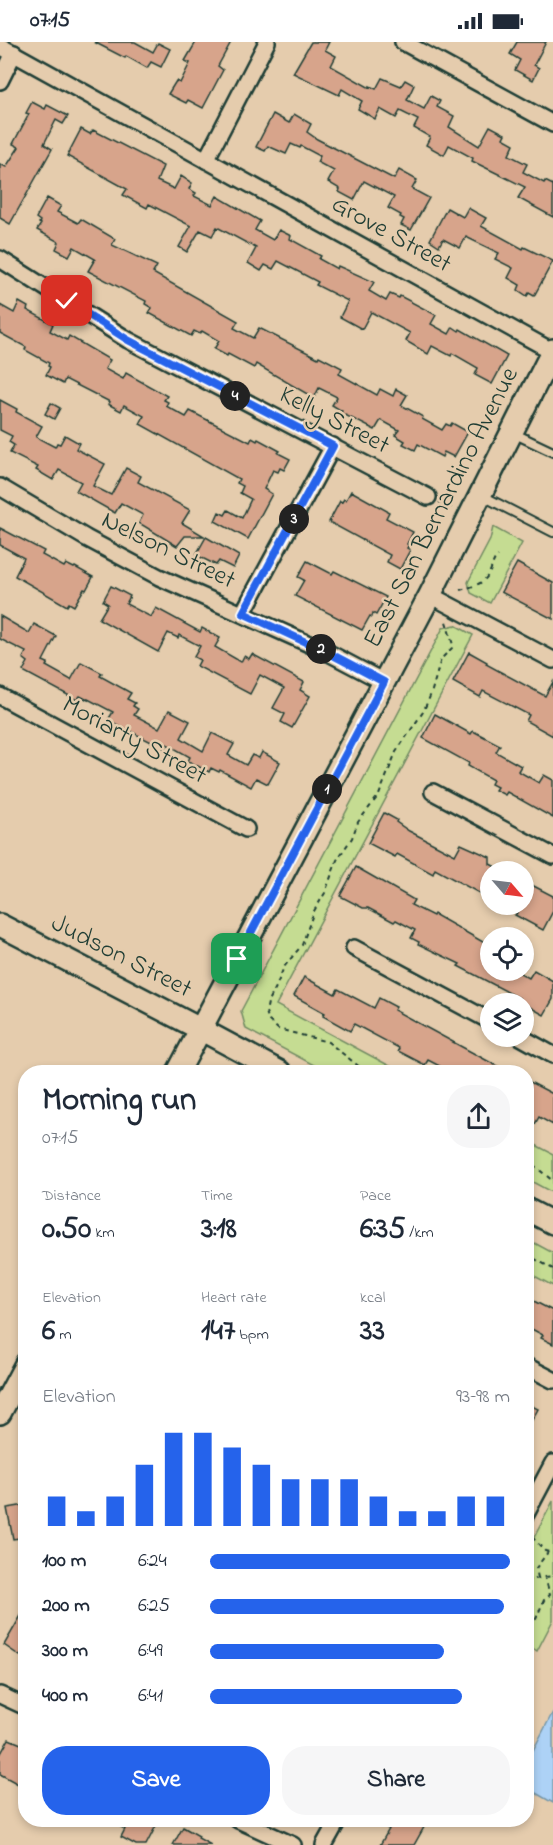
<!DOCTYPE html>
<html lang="en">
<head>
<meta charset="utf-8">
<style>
	:root { --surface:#fff; --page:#f6f6f7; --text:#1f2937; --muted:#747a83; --accent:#2563eb }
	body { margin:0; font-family:"Indie Flower",sans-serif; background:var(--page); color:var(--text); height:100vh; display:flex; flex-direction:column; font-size:22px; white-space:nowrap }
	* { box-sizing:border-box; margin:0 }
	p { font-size:20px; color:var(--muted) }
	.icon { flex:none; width:33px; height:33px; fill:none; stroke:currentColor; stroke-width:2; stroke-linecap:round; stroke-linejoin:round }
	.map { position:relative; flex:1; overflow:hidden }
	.sheet { position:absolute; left:18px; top:1023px; width:516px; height:762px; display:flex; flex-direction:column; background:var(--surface); border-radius:24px; box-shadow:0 3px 9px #0003 }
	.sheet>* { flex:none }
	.needle { width:39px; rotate:118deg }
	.tools { position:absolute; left:480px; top:819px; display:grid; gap:12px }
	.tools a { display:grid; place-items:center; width:54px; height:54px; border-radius:50%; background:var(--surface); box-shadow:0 3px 9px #0003; font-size:30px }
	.pin { position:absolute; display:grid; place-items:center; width:51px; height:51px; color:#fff; margin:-26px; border-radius:12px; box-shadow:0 3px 9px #0006 }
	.km { position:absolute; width:30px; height:30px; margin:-15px; border-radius:50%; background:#222; color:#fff; font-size:16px; line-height:30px; text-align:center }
	.round { display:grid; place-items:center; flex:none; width:63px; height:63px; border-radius:24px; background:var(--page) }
	.headline { display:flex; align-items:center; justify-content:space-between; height:102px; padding:0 24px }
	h1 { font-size:33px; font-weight:700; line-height:45px }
	.stats { display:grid; grid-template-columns:repeat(3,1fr); gap:9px; height:102px; padding:6px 24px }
	.stats div { display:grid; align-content:center }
	.stats b { font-size:30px; font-weight:700 }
	.stats small { font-size:16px; font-weight:400 }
	.stats p { font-size:16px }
	.chart { height:168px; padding:12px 24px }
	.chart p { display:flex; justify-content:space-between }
	.chart svg { width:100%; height:108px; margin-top:6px; stroke:var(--accent); stroke-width:6 }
	.button { display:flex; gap:12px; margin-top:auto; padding:12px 24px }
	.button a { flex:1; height:69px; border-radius:24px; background:var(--accent); color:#fff; font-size:24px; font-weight:700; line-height:69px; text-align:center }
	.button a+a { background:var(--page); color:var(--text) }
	ul { padding:0 24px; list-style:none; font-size:20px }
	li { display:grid; grid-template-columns:96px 72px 1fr; align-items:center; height:45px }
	li i { height:15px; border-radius:8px; background:var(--accent) }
	.status { display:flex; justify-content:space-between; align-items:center; height:42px; padding:0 30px; background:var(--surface); direction:ltr }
	.status svg { height:16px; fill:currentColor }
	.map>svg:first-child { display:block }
	.green { fill:#c5dc92; stroke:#728c63; stroke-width:1.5 }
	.water { fill:#add2f6; stroke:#7496a8; stroke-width:1.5 }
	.building { fill:#d7a48b; stroke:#1f3d34; stroke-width:1.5 }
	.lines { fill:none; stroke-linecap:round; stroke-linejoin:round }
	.lane-casing { stroke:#1f3d34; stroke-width:12 }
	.street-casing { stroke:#1f3d34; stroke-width:20 }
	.secondary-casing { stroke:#1f3d34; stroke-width:26 }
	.path { stroke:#1f3d34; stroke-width:2; stroke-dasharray:4.5 4.5; stroke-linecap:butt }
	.lane { stroke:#e5ccad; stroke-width:8 }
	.street { stroke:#e5ccad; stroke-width:15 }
	.secondary { stroke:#e5ccad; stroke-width:21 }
	.route-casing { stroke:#fff; stroke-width:12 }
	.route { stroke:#2563eb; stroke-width:8 }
	.labels { text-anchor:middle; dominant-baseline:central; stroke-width:5; stroke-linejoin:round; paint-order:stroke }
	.street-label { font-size:26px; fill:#1f3d34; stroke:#e5ccad }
</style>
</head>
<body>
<div class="status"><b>07:15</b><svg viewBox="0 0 49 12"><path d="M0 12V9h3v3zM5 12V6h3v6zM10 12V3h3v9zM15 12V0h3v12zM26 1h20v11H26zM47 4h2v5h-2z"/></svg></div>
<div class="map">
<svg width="553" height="1803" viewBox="0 0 553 1803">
	<rect width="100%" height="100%" fill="#e5ccad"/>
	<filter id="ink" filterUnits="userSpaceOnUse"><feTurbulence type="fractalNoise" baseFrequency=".0167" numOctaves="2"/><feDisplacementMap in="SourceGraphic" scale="12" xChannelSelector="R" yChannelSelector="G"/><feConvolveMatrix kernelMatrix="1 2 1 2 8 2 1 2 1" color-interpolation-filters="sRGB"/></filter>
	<g filter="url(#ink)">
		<!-- green -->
		<g class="green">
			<path d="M493,485L522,501L490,561L471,551L468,540L490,498Z"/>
			<path d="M455,583L473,593L276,963L401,1030H327L246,987L241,969L443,586Z"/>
			<path d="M526,1098L553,1112V1151L527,1137Z"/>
			<path d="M527,1197L553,1211V1244L527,1230Z"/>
			<path d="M553,1459V1578L537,1609L527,1603V1509Z"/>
		</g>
		<!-- water -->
		<path class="water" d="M553,1670V1761L527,1746V1720Z"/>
		<!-- building -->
		<g class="building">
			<path d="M94,0H135L153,10L158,1L170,7L161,25L151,20L147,26L126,14L125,16Z"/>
			<path d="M196,0H231L218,24L223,28L203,66L188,58L186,61L168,52L176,39L180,41L190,21L185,19Z"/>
			<path d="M311,0H329L325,8L336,14L331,24L370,46V44L376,47L382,36L401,44L405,38L414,43L407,58L424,67L431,54L440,59L437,65L454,74L449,85L479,104L490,84L505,92L503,96L514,102L509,113L527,122L523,130L544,141L545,139L553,143V175L518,156L525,145L472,119L473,116L449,103L444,113L426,103L430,95L414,86L418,78L400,69L396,76L380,67L375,77L358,67L362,59L342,47L339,53L293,31Z"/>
			<path d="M517,0H546L534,23L539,26L533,38L515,28L520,18L510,12Z"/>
			<path d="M32,60L45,67L47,63L68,74L63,82L56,78L44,102L52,107L10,182L0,176V122L6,125L19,105L13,102L29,72L26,71Z"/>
			<path d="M273,72L289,81L294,72L311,82L307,90L317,97L394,137L399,128L417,138L412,147L429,156L411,188L401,183L404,177L400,175L401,173L388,166L394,155L364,139L354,158L339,150L340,147L328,140L334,129L317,120L320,114L301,104L300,106L291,102L286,112L268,104L265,109L256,105Z"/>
			<path d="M81,87L90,92L93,88L163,124L157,139L174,147L181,134L192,141L189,147L196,151L194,154L212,163L217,154L260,179L255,188L273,198L279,188L291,194L290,197L321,214L319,217L337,227L338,224L374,240L369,249L386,259L390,252L399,256L400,254L436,273L431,282L449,292L453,285L459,289L460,287L507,314L492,342L475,333L478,326L452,311L451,314L432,304L428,312L406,299L410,291L371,270L362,287L340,275L348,259L316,243L318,240L278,219L273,227L265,223L261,229L248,221L256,206L217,185L212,194L200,188L187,210L179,205L191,184L149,162L147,166L123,153L127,147L67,114Z"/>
			<path d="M47,156L61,164L57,170L78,181L81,177L115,197L112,203L157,224L153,231L238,279L234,286L253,296L259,286L318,316L319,314L342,326L339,332L377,353L380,347L393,354L396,347L407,353L401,363L423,375L422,377L442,388L446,382L450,384L452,381L468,390L454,415L444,410L442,415L418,402L415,408L403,402L405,399L395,393L399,388L381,378L375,388L341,371L342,369L332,363L337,355L319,346L314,356L256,322L254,326L228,312L227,314L214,307L219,299L202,289L200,292L194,289L191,294L149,271L152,266L145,262L146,259L88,229L95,217L74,205L69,214L56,207L59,200L37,188L41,182L39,181L40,179L36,176Z"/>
			<path d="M447,166L463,175L468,166L486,176L481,184L523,207L524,205L553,219L534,254L529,251L527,254L518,248L520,243L508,236L513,226L495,217L499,211L466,195L460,206L443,197L439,204L430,198Z"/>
			<path d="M19,260L28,265L27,268L53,282L50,289L67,298L69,294L110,318L105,327L123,337L126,331L167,354L164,358L168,360L166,364L186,375L190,369L250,400L252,396L257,399L258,397L280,409L278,411L290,417L284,428L280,426L278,430L273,428L264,447L272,452L248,497L215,479L219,470L225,473L228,468L242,476L251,457L240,451L243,444L237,441L239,437L140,382L144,374L124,363L121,369L108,362L110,360L65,337L63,342L46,333L50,325L48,324L49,321L25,308L26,305L0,291V263L14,271Z"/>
			<path d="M0,358L17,367L16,370L42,384L36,395L55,405L57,401L60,402L65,393L79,401L76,407L105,422L93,444L111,453L126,426L141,434L138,440L190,468L182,481L204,494H185L177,504L139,481L143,473L121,461L115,471L76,449L81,440L59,428L53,438L36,428L38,425L10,411L14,403L9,400L12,394L0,388Z"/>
			<path d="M51,361L60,366L54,377L45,372Z"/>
			<path d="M351,449L389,470L386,476L413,490L407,502L409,503L407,506L410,508L400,527L387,520L390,513L329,480L340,459L342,460L344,457L346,458Z"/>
			<path d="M0,486L44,509L42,513L64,525L66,522L74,526L75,525L93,535L86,548L84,547L74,564L69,561L67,564L15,534L24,516L0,503Z"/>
			<path d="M206,495L239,514L233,526L219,519L216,523L196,513Z"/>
			<path d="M307,519L332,532L334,529L386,555L376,573L373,571L372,575L370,574L362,588L295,554L304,538L298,535Z"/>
			<path d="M517,521L553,541V577L501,550Z"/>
			<path d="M111,544L130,554L126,562L151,575L156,566L200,590L202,586L220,596L215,605L241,620L244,614L249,617L252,612L304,640L300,648L310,654L292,686L281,680L285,672L273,666L284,646L260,633L250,652L197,624L200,618L194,615L200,604L179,593L178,596L168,591L158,610L99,577L108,562L103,559Z"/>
			<path d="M0,574L29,591L34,582L56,594L43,619L48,621L46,624L71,638L81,620L102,631L100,634L131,651L127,657L135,661L133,664L138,667L134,673L159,686L169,668L190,679L181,696L203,709L212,691L234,702L228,713L246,723L252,713L259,716L262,710L280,720L268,742L256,736L251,745L220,728L219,730L211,726L209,730L188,719L190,715L167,702L165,707L108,678L113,670L88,657V658L80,654L77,658L23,629L28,620L23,616L26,610L0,597Z"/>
			<path d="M469,610L487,620L486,622L545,654L553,640V694L526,679L529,673L483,649L480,655L453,640Z"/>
			<path d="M435,672L471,692L473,689L500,703L496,710L521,724L518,729L539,741L544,733L553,738V776L507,750L505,753L495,748L497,745L491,742L493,738L468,724L469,721L423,696Z"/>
			<path d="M384,771L397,778L396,780L409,789L455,813L461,802L490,815V822L505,830H490V857L435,827L433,832L397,812L395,815L368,801Z"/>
			<path d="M356,825L414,858L411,863L433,874L434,872L490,904V928H515L529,936L534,928L553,939V957L544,973L517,958L519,956L458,924L460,922L418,902L419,900L411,896L415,888L396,878L394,880L368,866H363L340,854Z"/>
			<path d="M524,839L553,854V869L543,888L515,873L517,871L501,862H524Z"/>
			<path d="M304,935L335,952L338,947L374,966L379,956L396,965L394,968L508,1030H451L428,1018L425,1023L398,1009L399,1006L354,982L350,989L323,974L325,971L294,954Z"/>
			<path d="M526,1038L553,1052V1083L539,1075L535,1082L526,1078Z"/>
			<path d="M526,1255L553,1269V1302L541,1296L543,1293L526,1284Z"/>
			<path d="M526,1361L538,1367L526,1389Z"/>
			<path d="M26,1463V1495L13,1497L7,1466Z"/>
			<path d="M26,1565V1613L22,1611L20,1614L4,1603Z"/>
			<path d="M9,1697L26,1704V1732L20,1743L0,1732V1713Z"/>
			<path d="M108,1778H159L146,1803H136L121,1795L125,1787Z"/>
			<path d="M372,1778H428L414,1803H380L389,1787Z"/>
			<path d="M183,1785L199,1794L198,1796L211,1803H173Z"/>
		</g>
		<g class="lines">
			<defs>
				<g id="lane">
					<path d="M513,391L553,410"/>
					<path d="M481,453L553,490"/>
				</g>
				<g id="street">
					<path d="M403,0L553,82"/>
					<path d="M0,4L552,309"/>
					<path d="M0,39L14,11"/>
					<path d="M206,118L267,0"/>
					<path d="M0,217L128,298L428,455"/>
					<path d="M0,445L86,496L159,535L327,610L384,640"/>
					<path d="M430,553L553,618"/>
					<path d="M243,571L333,404"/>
					<path d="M0,654L246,787"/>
					<path d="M433,750L553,814"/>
					<path d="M354,906L490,979"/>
					<path d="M519,994L553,1013"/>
					<path d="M526,1324L553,1338"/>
					<path d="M526,1472L553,1421"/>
					<path d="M0,1653L26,1665"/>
					<path d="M238,1778L293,1803"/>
					<path d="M324,1803L338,1778"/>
				</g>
				<g id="secondary">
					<path d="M0,883L200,987L280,1030"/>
					<path d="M178,1030L430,553L553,308"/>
					<path d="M526,1167L553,1181"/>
					<path d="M0,1371L26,1322"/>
				</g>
			</defs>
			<!-- lane casing -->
			<use href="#lane" class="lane-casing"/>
			<!-- street casing -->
			<use href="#street" class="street-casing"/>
			<!-- secondary casing -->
			<use href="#secondary" class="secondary-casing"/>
			<!-- path -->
			<g class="path">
				<path d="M439,460L452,465"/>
				<path d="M460,548C474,544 486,542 491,527C493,522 493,518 498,514"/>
				<path d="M366,1030L328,1000L278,987L269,979L266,970L268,961L276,945L284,925L302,903L314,869L325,851L337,818L352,796L358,780L379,753L396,710L423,670L431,652L441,617L452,606L453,603L445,576"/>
				<path d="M526,1117L553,1139"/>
				<path d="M526,1212L553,1227"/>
				<path d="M532,1495L545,1509L553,1511"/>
				<path d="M545,1535L553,1534"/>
				<path d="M538,1536L536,1526L548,1510"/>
				<path d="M526,1539L545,1535L550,1553L544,1558L536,1577L526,1581"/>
			</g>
			<!-- lane -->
			<use href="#lane" class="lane"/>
			<!-- street -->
			<use href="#street" class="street"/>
			<!-- secondary -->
			<use href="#secondary" class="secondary"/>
		</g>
	</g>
	<g class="lines" filter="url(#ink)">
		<defs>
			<path id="route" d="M67,259L128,298L333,404L243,571L327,610L384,640L237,917"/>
		</defs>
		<!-- route casing -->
		<use href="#route" class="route-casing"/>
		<!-- route -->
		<use href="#route" class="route"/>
	</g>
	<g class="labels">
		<!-- street labels -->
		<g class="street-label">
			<text transform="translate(391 193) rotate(29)">Grove Street</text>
			<text transform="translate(334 379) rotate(27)">Kelly Street</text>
			<text transform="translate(442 466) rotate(-63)">East San Bernardino Avenue</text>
			<text transform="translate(168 509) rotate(26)">Nelson Street</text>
			<text transform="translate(134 699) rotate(28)">Moriarty Street</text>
			<text transform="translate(121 915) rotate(27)">Judson Street</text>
		</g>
	</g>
</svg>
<div class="tools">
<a><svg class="needle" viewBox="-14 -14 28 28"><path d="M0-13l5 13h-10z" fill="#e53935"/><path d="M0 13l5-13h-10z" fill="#747a83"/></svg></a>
<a><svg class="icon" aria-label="locate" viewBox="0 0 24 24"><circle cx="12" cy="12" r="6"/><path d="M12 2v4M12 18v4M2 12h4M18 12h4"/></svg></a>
<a><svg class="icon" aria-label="layers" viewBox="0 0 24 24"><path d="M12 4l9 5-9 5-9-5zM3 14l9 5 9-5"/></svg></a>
</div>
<div class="pin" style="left:237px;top:917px;background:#1e9e55"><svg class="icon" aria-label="arrive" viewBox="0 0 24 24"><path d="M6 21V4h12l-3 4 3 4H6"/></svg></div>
<div class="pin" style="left:67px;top:259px;background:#d93025"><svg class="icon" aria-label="check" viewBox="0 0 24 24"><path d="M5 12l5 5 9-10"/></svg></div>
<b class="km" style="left:327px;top:747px">1</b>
<b class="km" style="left:321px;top:607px">2</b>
<b class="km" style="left:294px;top:477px">3</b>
<b class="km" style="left:235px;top:354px">4</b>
<section class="sheet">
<div class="headline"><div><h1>Morning run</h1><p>07:15</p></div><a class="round"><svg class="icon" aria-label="share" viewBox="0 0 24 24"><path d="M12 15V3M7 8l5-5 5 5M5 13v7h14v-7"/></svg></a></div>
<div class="stats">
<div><p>Distance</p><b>0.50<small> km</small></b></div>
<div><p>Time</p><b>3:18</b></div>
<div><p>Pace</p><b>6:35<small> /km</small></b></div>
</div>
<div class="stats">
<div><p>Elevation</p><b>6<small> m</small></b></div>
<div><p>Heart rate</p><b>147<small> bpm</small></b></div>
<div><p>kcal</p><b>33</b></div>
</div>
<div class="chart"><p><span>Elevation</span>93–98 m</p>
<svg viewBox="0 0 160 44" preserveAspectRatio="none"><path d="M5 44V32M15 44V38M25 44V32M35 44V19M45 44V6M55 44V6M65 44V12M75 44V19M85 44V25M95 44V25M105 44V25M115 44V32M125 44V38M135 44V38M145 44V32M155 44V32"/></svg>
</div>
<ul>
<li><b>100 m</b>6:24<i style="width:100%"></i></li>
<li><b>200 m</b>6:25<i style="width:98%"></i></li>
<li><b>300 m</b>6:49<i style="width:78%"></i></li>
<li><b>400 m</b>6:41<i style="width:84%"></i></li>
</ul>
<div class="button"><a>Save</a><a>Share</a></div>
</section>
</div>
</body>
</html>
